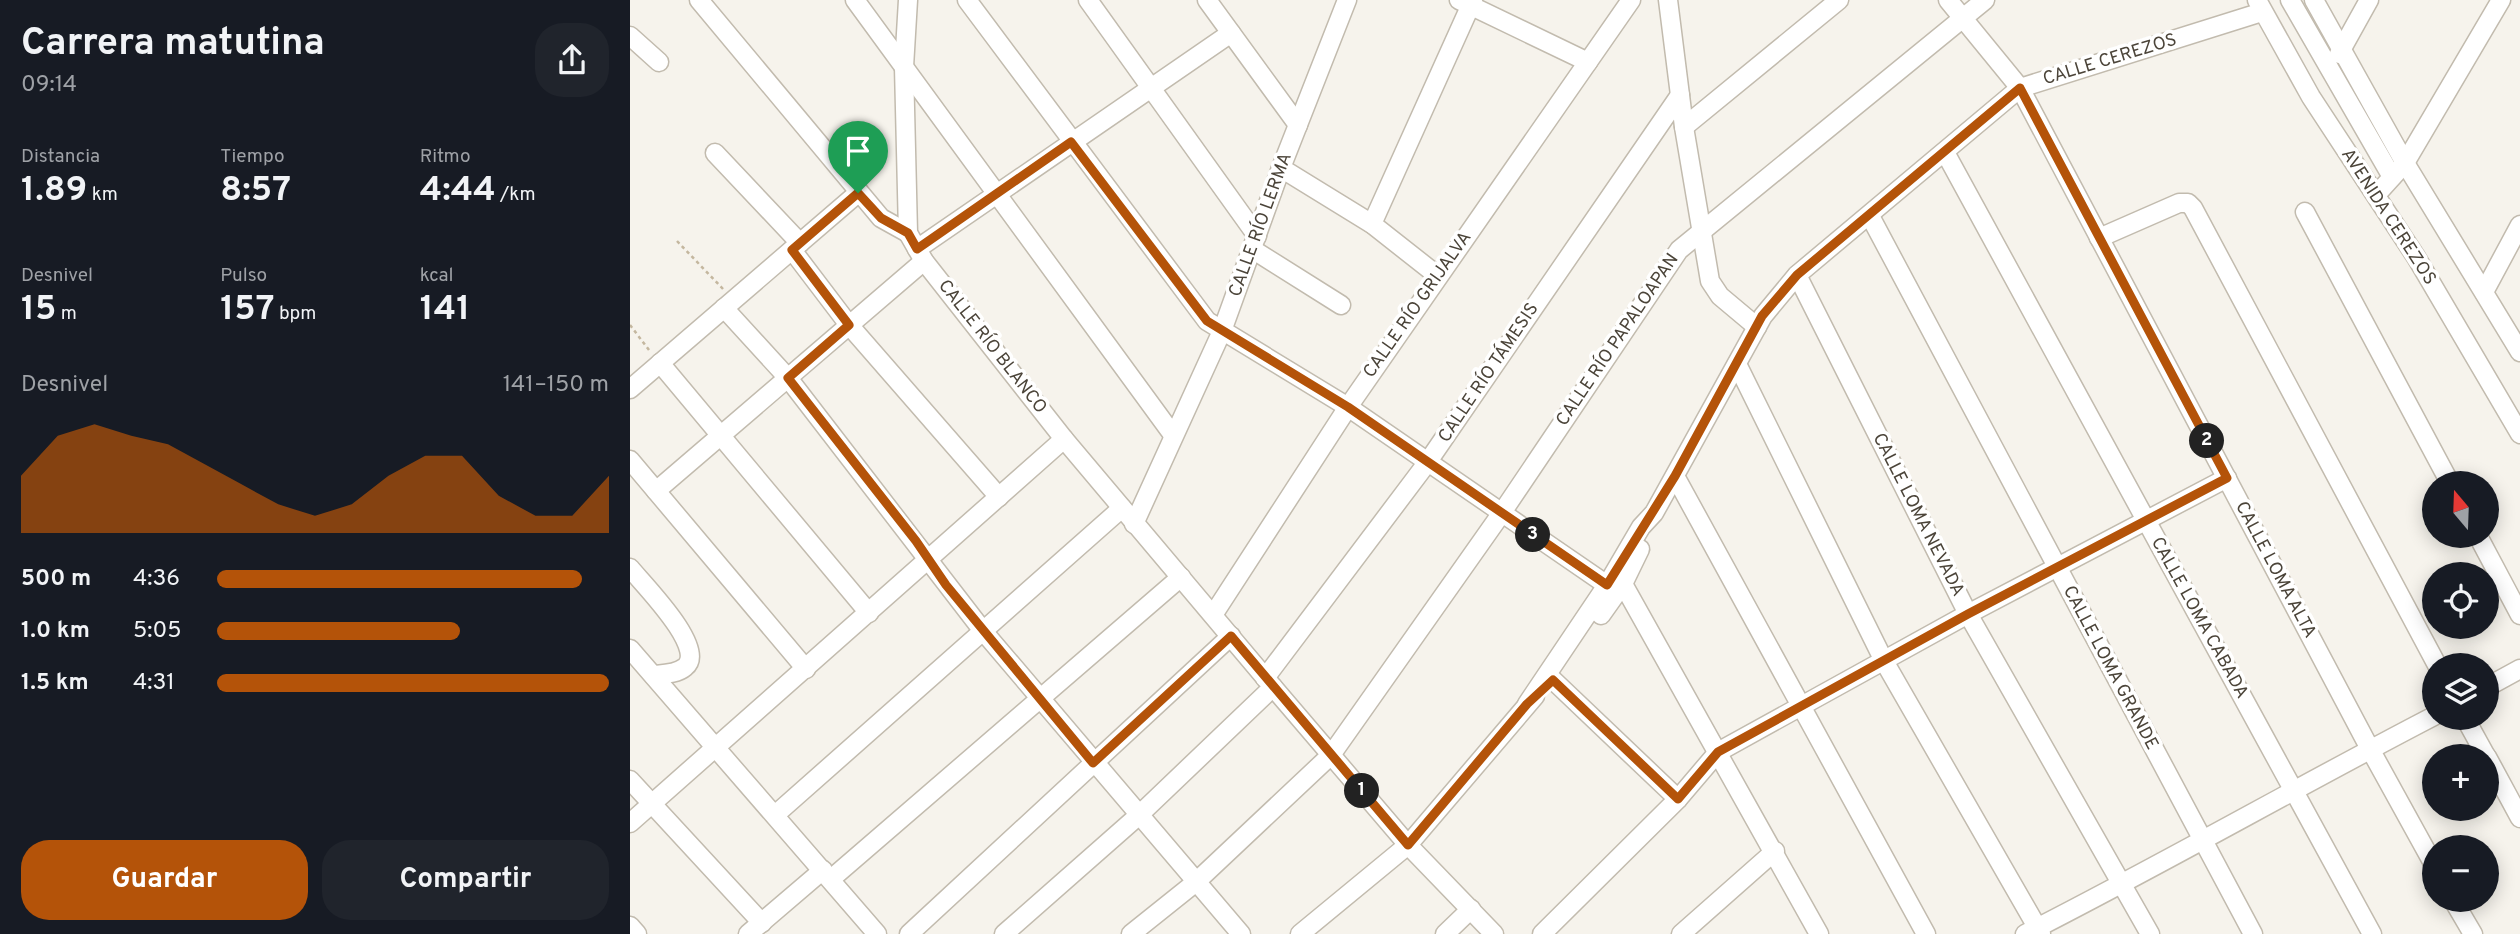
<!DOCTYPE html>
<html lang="es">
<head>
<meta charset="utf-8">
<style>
	:root { --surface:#171b24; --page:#20242c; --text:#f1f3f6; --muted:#9ea1a6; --accent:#b45309 }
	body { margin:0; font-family:Overpass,sans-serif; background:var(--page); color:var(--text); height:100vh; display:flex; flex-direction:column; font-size:26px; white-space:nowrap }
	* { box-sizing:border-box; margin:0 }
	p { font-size:23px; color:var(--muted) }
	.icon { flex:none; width:38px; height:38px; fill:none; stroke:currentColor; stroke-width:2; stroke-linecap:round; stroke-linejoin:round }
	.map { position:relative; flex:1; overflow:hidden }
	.sheet { display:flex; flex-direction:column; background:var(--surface); width:630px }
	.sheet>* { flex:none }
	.needle { width:46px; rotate:341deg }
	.buttons { position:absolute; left:1792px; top:471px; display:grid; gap:14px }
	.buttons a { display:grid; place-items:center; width:77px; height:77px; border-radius:50%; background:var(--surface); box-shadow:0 4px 18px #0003; font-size:35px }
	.pin { position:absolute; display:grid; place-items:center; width:60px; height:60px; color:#fff; margin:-72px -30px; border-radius:50% 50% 50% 0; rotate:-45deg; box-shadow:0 0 7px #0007 }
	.pin .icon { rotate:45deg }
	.km { position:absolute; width:35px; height:35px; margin:-18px; border-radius:50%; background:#222; color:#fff; font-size:19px; line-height:35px; text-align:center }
	.round { display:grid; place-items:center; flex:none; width:74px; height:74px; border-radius:28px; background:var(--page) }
	.headline { display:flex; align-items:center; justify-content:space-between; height:119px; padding:0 21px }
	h1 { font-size:38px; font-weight:700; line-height:52px }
	.figures { display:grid; grid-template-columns:repeat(3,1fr); gap:10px; height:119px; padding:7px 21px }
	.figures div { display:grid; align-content:center }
	.figures b { font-size:35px; font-weight:700 }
	.figures small { font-size:19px; font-weight:400 }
	.figures p { font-size:19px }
	.chart { height:196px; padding:14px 21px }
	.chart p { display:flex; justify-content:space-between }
	.chart svg { width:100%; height:126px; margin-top:7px; fill:var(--accent); opacity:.7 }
	.primary-button { display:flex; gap:14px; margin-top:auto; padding:14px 21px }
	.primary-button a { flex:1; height:80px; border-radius:28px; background:var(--accent); color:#fff; font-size:28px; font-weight:700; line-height:80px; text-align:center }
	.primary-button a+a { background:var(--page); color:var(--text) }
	ul { padding:0 21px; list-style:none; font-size:23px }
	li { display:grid; grid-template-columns:112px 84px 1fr; align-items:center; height:52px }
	li i { height:18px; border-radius:9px; background:var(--accent) }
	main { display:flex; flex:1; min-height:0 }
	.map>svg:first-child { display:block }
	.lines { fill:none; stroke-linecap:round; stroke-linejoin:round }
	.minor-casing { stroke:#c2bbae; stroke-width:21 }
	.path { stroke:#c4b79f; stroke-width:2.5; stroke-dasharray:3.5 3.5; stroke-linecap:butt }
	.minor { stroke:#fff; stroke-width:18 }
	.route-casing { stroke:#fff; stroke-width:14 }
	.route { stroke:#b45309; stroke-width:9 }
	.labels { text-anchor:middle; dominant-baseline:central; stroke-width:7; stroke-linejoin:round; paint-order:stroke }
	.street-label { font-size:18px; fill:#4b4439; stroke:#fff }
</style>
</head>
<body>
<main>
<section class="sheet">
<div class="headline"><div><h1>Carrera matutina</h1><p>09:14</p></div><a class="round"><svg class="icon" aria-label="share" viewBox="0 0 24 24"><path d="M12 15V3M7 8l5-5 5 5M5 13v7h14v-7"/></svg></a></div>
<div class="figures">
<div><p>Distancia</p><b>1.89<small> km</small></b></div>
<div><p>Tiempo</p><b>8:57</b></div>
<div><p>Ritmo</p><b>4:44<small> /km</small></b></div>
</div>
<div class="figures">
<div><p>Desnivel</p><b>15<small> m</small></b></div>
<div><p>Pulso</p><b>157<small> bpm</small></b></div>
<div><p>kcal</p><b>141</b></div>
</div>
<div class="chart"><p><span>Desnivel</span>141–150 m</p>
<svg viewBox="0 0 160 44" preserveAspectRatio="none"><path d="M0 44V24L10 10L20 6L30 10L40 13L50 20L60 27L70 34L80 38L90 34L100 24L110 17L120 17L130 31L140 38L150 38L160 24V44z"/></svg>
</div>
<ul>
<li><b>500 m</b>4:36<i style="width:93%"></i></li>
<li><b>1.0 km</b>5:05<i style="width:62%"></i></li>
<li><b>1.5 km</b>4:31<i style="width:100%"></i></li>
</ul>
<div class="primary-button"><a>Guardar</a><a>Compartir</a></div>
</section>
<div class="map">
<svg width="1890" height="934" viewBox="0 0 1890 934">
	<rect width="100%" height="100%" fill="#f6f3ec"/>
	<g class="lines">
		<defs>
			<g id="minor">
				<path d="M69,0L251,218L278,233"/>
				<path d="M225,0L543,435"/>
				<path d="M278,0L274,67L278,233L294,261L434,439L643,687L778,845L864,934"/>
				<path d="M337,0L577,321L718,407L977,585"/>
				<path d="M458,0L627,236"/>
				<path d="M577,0L668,125"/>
				<path d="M829,0L958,62"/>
				<path d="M1038,0L1054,127L1080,281L1090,296L1127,327"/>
				<path d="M1318,0L1390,88L1740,749L1804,865"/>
				<path d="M1627,0L1681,97L1786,257L1890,434"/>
				<path d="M1660,0L1762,177"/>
				<path d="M1684,0L1775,163L1890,352"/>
				<path d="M0,36L29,62"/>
				<path d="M1709,54L1739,0"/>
				<path d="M1054,127L1209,0"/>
				<path d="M85,153L170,243"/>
				<path d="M1316,154L1742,934"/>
				<path d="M651,168L742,224L808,276"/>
				<path d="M1746,195L1775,163L1871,0"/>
				<path d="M1675,212L1820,483"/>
				<path d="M1240,216L1623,934"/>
				<path d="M742,224L843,0"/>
				<path d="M1469,238L1549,203H1558L1563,208L1807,665"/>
				<path d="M287,249L601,33"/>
				<path d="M622,249L711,305"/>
				<path d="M162,250L219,325L369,497"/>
				<path d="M1167,275L1338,614L1520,934"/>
				<path d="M1854,292L1890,225"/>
				<path d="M94,308L158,378L353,631L611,934"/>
				<path d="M30,363L239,613"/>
				<path d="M1107,364L1254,661L1411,934"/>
				<path d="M0,389L228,193"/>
				<path d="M0,460L176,669"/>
				<path d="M1045,476L1296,934"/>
				<path d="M26,491L294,261"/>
				<path d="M504,524L592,331L651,168L717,0"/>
				<path d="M1848,536L1890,615"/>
				<path d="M0,568C13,584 78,649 55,667C47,674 34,674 23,675"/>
				<path d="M993,584L1189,934"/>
				<path d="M583,615L718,407L1001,0"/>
				<path d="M971,615L993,584L1010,549"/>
				<path d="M0,649L247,934"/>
				<path d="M635,678L797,463L1050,95"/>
				<path d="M923,680L1048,799"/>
				<path d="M1857,687L1890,669"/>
				<path d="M897,704L977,585L1011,527L1024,513L1133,316L1167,275L1390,88L1632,12"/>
				<path d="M1835,718L1856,756"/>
				<path d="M1857,757L1890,818"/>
				<path d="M0,780L132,923"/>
				<path d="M145,815L492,508"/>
				<path d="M0,823L434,439"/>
				<path d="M201,879L551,577"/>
				<path d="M1823,900L1843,934"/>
				<path d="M0,926L7,934"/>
				<path d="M118,934L193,870"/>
				<path d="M279,934L601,636"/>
				<path d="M374,934L508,816L643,687"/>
				<path d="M501,934L566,882L701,755L871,514L1049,250L1355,0"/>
				<path d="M670,934L778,845L905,696"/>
				<path d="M815,934L841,909"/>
				<path d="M912,934L1048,799L1088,752L1338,614L1597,478"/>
				<path d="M1051,934L1145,851"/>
				<path d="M1395,934C1533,864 1667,787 1804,716"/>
			</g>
		</defs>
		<!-- minor casing -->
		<use href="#minor" class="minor-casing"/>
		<!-- path -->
		<g class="path">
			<path d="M47,241L93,289"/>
			<path d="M0,325L19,350"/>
		</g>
		<!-- minor -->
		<use href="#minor" class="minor"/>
	</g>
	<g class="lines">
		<defs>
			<path id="route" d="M1390,88L1597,478L1338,614L1088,752L1048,799L923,680L897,704L778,845L601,636L463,763L316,585L286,541L158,378L219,325L162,250L228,193L251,218L278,233L287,249L441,142L577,321L718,407L977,585L1045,476L1132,316L1167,275Z"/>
		</defs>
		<!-- route casing -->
		<use href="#route" class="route-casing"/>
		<!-- route -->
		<use href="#route" class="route"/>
	</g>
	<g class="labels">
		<!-- street labels -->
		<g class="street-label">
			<text transform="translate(1480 60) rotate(-17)">CALLE CEREZOS</text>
			<text transform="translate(1758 217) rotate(57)">AVENIDA CEREZOS</text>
			<text transform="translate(631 225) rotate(-70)">CALLE RÍO LERMA</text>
			<text transform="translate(788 305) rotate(-55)">CALLE RÍO GRIJALVA</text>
			<text transform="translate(988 340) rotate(-56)">CALLE RÍO PAPALOAPAN</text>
			<text transform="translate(362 347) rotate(52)">CALLE RÍO BLANCO</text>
			<text transform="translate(859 373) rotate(-56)">CALLE RÍO TÁMESIS</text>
			<text transform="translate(1288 515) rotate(63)">CALLE LOMA NEVADA</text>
			<text transform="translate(1645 570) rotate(62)">CALLE LOMA ALTA</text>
			<text transform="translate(1569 618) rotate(61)">CALLE LOMA CABADA</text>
			<text transform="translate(1480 668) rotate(62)">CALLE LOMA GRANDE</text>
		</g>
	</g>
</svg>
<div class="buttons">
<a><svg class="needle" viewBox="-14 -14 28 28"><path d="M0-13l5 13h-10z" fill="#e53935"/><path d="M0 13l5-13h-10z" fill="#9ea1a6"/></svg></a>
<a><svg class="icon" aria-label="locate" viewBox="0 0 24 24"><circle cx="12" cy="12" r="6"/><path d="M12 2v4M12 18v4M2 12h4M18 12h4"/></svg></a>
<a><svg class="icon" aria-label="layers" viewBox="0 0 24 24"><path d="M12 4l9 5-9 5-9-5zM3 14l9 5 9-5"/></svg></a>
<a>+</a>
<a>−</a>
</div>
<div class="pin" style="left:228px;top:193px;background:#1e9e55"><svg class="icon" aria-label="arrive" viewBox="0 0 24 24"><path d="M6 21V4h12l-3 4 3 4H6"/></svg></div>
<b class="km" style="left:732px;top:791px">1</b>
<b class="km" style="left:1577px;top:441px">2</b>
<b class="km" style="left:903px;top:535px">3</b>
</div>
</main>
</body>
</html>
